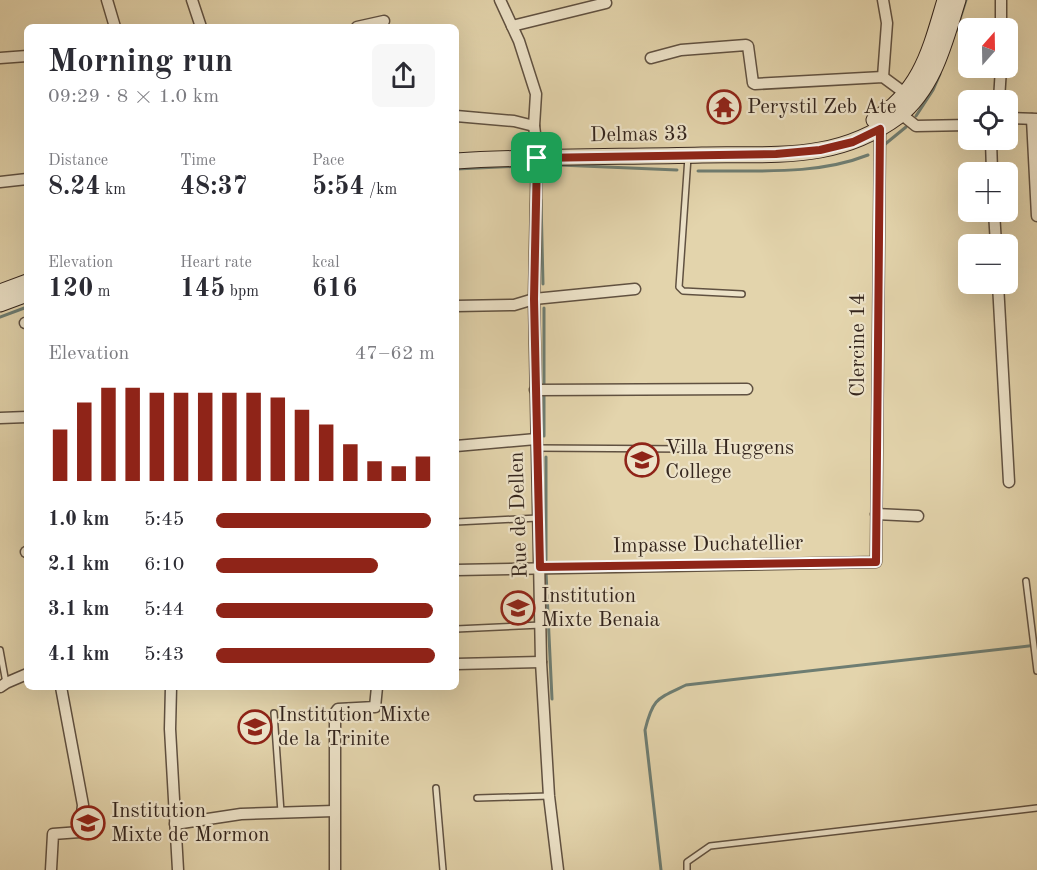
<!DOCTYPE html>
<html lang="en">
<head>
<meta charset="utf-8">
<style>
	:root { --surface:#fff; --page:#f7f7f7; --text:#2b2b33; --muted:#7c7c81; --accent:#8f2418 }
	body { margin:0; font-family:"Old Standard TT",serif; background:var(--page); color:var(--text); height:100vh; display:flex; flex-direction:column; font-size:22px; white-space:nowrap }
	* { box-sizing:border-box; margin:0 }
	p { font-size:20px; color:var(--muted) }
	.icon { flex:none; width:33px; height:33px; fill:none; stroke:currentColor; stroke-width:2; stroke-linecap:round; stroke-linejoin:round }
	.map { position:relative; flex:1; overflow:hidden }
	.panel { position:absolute; left:24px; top:24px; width:435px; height:666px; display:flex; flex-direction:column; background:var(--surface); border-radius:9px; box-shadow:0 6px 24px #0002 }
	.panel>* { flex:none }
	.needle { width:39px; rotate:20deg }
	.fabs { position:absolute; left:958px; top:18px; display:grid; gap:12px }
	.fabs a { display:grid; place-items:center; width:60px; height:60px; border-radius:9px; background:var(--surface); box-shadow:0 6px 24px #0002; font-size:30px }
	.pin { position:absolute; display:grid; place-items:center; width:51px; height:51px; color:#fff; margin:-26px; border-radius:12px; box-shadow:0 3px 9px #0006 }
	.round { display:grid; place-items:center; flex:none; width:63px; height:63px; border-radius:9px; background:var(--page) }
	.headline { display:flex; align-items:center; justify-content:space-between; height:102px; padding:0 24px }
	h1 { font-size:33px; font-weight:700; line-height:45px }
	.stats { display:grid; grid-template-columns:repeat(3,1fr); gap:9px; height:102px; padding:6px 24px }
	.stats div { display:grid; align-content:center }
	.stats b { font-size:26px; font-weight:700 }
	.stats small { font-size:16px; font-weight:400 }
	.stats p { font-size:16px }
	.chart { height:168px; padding:12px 24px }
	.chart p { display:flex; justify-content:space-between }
	.chart svg { width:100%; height:108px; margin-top:6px; stroke:var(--accent); stroke-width:6 }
	ul { padding:0 24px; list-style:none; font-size:20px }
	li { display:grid; grid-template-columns:96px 72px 1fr; align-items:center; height:45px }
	li i { height:15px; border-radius:8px; background:var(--accent) }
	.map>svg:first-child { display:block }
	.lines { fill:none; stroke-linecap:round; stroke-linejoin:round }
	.stream { stroke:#6e7d72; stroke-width:3 }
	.service-casing { stroke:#605141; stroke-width:8 }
	.minor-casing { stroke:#605141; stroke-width:13 }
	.secondary-casing { stroke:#34251d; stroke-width:17 }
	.service { stroke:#ede3c9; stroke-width:5 }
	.minor { stroke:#ede3c9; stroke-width:10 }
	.secondary { stroke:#ede3c9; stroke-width:15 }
	.route-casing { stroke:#fff; stroke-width:12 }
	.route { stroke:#8f2418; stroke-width:8 }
	.labels { text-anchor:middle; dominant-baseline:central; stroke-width:4.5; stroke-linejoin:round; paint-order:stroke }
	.poi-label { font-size:21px; fill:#34251d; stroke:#ede3c9; text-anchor:start }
	.street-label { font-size:21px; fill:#34251d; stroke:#ede3c9 }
</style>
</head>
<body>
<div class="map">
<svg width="1037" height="870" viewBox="0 0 1037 870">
	<rect width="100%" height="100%" fill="#e3d4ac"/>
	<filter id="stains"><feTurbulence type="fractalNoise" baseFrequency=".00333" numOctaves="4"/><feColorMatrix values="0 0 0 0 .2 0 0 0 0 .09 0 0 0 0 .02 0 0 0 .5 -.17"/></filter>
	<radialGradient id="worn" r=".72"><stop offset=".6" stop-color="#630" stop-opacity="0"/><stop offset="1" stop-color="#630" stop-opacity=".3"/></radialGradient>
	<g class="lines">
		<!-- stream -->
		<g class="stream">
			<path d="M956,31L966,0"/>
			<path d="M916,116L933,90L940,74"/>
			<path d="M884,145L906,127"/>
			<path d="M559,165L677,170"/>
			<path d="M456,169L522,166"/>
			<path d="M698,171C754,170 815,176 868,155"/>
			<path d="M541,200L543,284"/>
			<path d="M0,317L27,307"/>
			<path d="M544,436V308"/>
			<path d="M546,457V560"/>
			<path d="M546,572L552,699"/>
			<path d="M661,870L645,730C653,698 657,699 686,685L1037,645"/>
		</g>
		<defs>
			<g id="service">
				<path d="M688,157L679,287L683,291L742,294"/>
				<path d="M536,448L687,449"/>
				<path d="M456,522L538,518"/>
				<path d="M1026,581L1037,671"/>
				<path d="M456,629L541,625"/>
				<path d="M0,650L6,683"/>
				<path d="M274,713L281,812"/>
				<path d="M436,788L443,870"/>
				<path d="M477,798L549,796"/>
				<path d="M687,870V862L710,846L1037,808"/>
			</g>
			<g id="minor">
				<path d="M107,0L115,27"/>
				<path d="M192,0L201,27"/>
				<path d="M500,0L519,41L536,94L534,126L537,148L534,299L541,662L549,796L558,870"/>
				<path d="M883,0L887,23L883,77"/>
				<path d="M1001,0V28"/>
				<path d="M512,26L606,3"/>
				<path d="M357,27L384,21"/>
				<path d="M0,58L27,56"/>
				<path d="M651,58L681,50L746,45L748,46L753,83L755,84L883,77L906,94"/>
				<path d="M999,100L1001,68"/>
				<path d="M901,114L916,126L969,125"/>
				<path d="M456,116L514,121L534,126"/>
				<path d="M1008,118L1037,119"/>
				<path d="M1032,119L1037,216"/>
				<path d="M991,140L992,172"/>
				<path d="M0,182L27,179"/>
				<path d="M994,212L996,244"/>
				<path d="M998,284L1009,482"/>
				<path d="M456,306L514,305L534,299L635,289"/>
				<path d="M25,323H27"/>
				<path d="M535,390L747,389"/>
				<path d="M0,418L27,417"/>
				<path d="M456,446L536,439"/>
				<path d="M876,514L918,516"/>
				<path d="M26,552H27"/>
				<path d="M456,570L876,562L880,129"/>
				<path d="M456,664L541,662"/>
				<path d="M0,687L6,683L27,674"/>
				<path d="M171,687L170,729L178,870"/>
				<path d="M175,824L241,814L334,811"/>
				<path d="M51,870L53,834L80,832L83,805L61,687"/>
				<path d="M335,870V713L338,709L375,707L377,687"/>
			</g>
			<g id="secondary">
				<path d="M874,120C921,91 930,50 945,0"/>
				<path d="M456,161C538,156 620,157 702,155C741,154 782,157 820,150C849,145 876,133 899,116C935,87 945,41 958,0"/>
				<path d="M0,292L27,282"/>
				<path d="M0,304L27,294"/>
			</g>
		</defs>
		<!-- service casing -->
		<use href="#service" class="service-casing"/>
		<!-- minor casing -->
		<use href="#minor" class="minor-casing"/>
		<!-- secondary casing -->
		<use href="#secondary" class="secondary-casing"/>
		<!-- service -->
		<use href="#service" class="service"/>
		<!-- minor -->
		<use href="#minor" class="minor"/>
		<!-- secondary -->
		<use href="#secondary" class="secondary"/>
	</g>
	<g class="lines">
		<defs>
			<path id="route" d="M880,129L876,562L540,567L534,299L537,158L776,154L820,150L853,142Z"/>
		</defs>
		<!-- route casing -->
		<use href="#route" class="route-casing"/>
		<!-- route -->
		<use href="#route" class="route"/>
	</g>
	<!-- icons -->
	<defs>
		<symbol id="temple-ring" viewBox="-11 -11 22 22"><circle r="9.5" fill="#ede3c9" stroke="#8f2418" stroke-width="1.5"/><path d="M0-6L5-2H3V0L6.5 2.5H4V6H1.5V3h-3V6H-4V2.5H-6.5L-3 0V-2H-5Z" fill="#8f2418"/></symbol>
		<symbol id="school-ring" viewBox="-11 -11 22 22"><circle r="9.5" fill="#ede3c9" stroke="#8f2418" stroke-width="1.5"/><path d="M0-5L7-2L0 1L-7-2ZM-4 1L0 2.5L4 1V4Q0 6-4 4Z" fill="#8f2418"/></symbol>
	</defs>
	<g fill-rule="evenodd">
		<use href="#temple-ring" x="705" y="88" width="38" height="38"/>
		<use href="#school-ring" x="623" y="441" width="38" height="38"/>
		<use href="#school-ring" x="499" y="589" width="38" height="38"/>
		<use href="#school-ring" x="236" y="708" width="38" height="38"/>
		<use href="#school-ring" x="69" y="804" width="38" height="38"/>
	</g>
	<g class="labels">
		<!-- poi labels -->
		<g class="poi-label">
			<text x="747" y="107">Perystil Zeb Ate</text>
			<text x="665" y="448">Villa Huggens<tspan x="665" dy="24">College</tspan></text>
			<text x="541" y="596">Institution<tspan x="541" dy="24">Mixte Benaia</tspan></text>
			<text x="278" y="715">Institution Mixte<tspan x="278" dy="24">de la Trinite</tspan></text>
			<text x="111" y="811">Institution<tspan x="111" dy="24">Mixte de Mormon</tspan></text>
		</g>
		<!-- street labels -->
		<g class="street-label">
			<text transform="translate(639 135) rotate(-1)">Delmas 33</text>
			<text transform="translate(858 345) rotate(-90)">Clercine 14</text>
			<text transform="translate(519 515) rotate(-92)">Rue de Dellen</text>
			<text transform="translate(708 545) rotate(-1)">Impasse Duchatellier</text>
		</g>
	</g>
	<rect width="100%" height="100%" filter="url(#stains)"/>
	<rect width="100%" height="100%" fill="url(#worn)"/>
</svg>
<div class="fabs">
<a><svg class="needle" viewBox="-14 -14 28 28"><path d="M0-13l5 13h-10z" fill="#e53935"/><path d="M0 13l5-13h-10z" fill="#7c7c81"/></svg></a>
<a><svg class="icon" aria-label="locate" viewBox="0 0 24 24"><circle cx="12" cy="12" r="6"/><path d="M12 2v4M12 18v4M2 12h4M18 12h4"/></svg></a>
<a>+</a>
<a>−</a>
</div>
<div class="pin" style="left:537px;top:158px;background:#1e9e55"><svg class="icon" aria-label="arrive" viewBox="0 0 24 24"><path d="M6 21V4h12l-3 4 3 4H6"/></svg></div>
<section class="panel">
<div class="headline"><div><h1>Morning run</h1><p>09:29 · 8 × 1.0 km</p></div><a class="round"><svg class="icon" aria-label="share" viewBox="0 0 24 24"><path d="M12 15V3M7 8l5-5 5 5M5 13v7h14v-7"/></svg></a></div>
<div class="stats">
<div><p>Distance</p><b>8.24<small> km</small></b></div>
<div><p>Time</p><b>48:37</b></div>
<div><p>Pace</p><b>5:54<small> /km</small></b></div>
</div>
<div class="stats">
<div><p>Elevation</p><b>120<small> m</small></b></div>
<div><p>Heart rate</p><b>145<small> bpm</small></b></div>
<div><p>kcal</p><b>616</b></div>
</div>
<div class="chart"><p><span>Elevation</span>47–62 m</p>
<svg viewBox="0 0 160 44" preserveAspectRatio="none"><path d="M5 44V23M15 44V12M25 44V6M35 44V6M45 44V8M55 44V8M65 44V8M75 44V8M85 44V8M95 44V10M105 44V15M115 44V21M125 44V29M135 44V36M145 44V38M155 44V34"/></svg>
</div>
<ul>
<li><b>1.0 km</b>5:45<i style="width:98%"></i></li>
<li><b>2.1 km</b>6:10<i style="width:74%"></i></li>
<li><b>3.1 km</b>5:44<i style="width:99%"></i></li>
<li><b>4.1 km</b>5:43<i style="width:100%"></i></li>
</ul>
</section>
</div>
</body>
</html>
